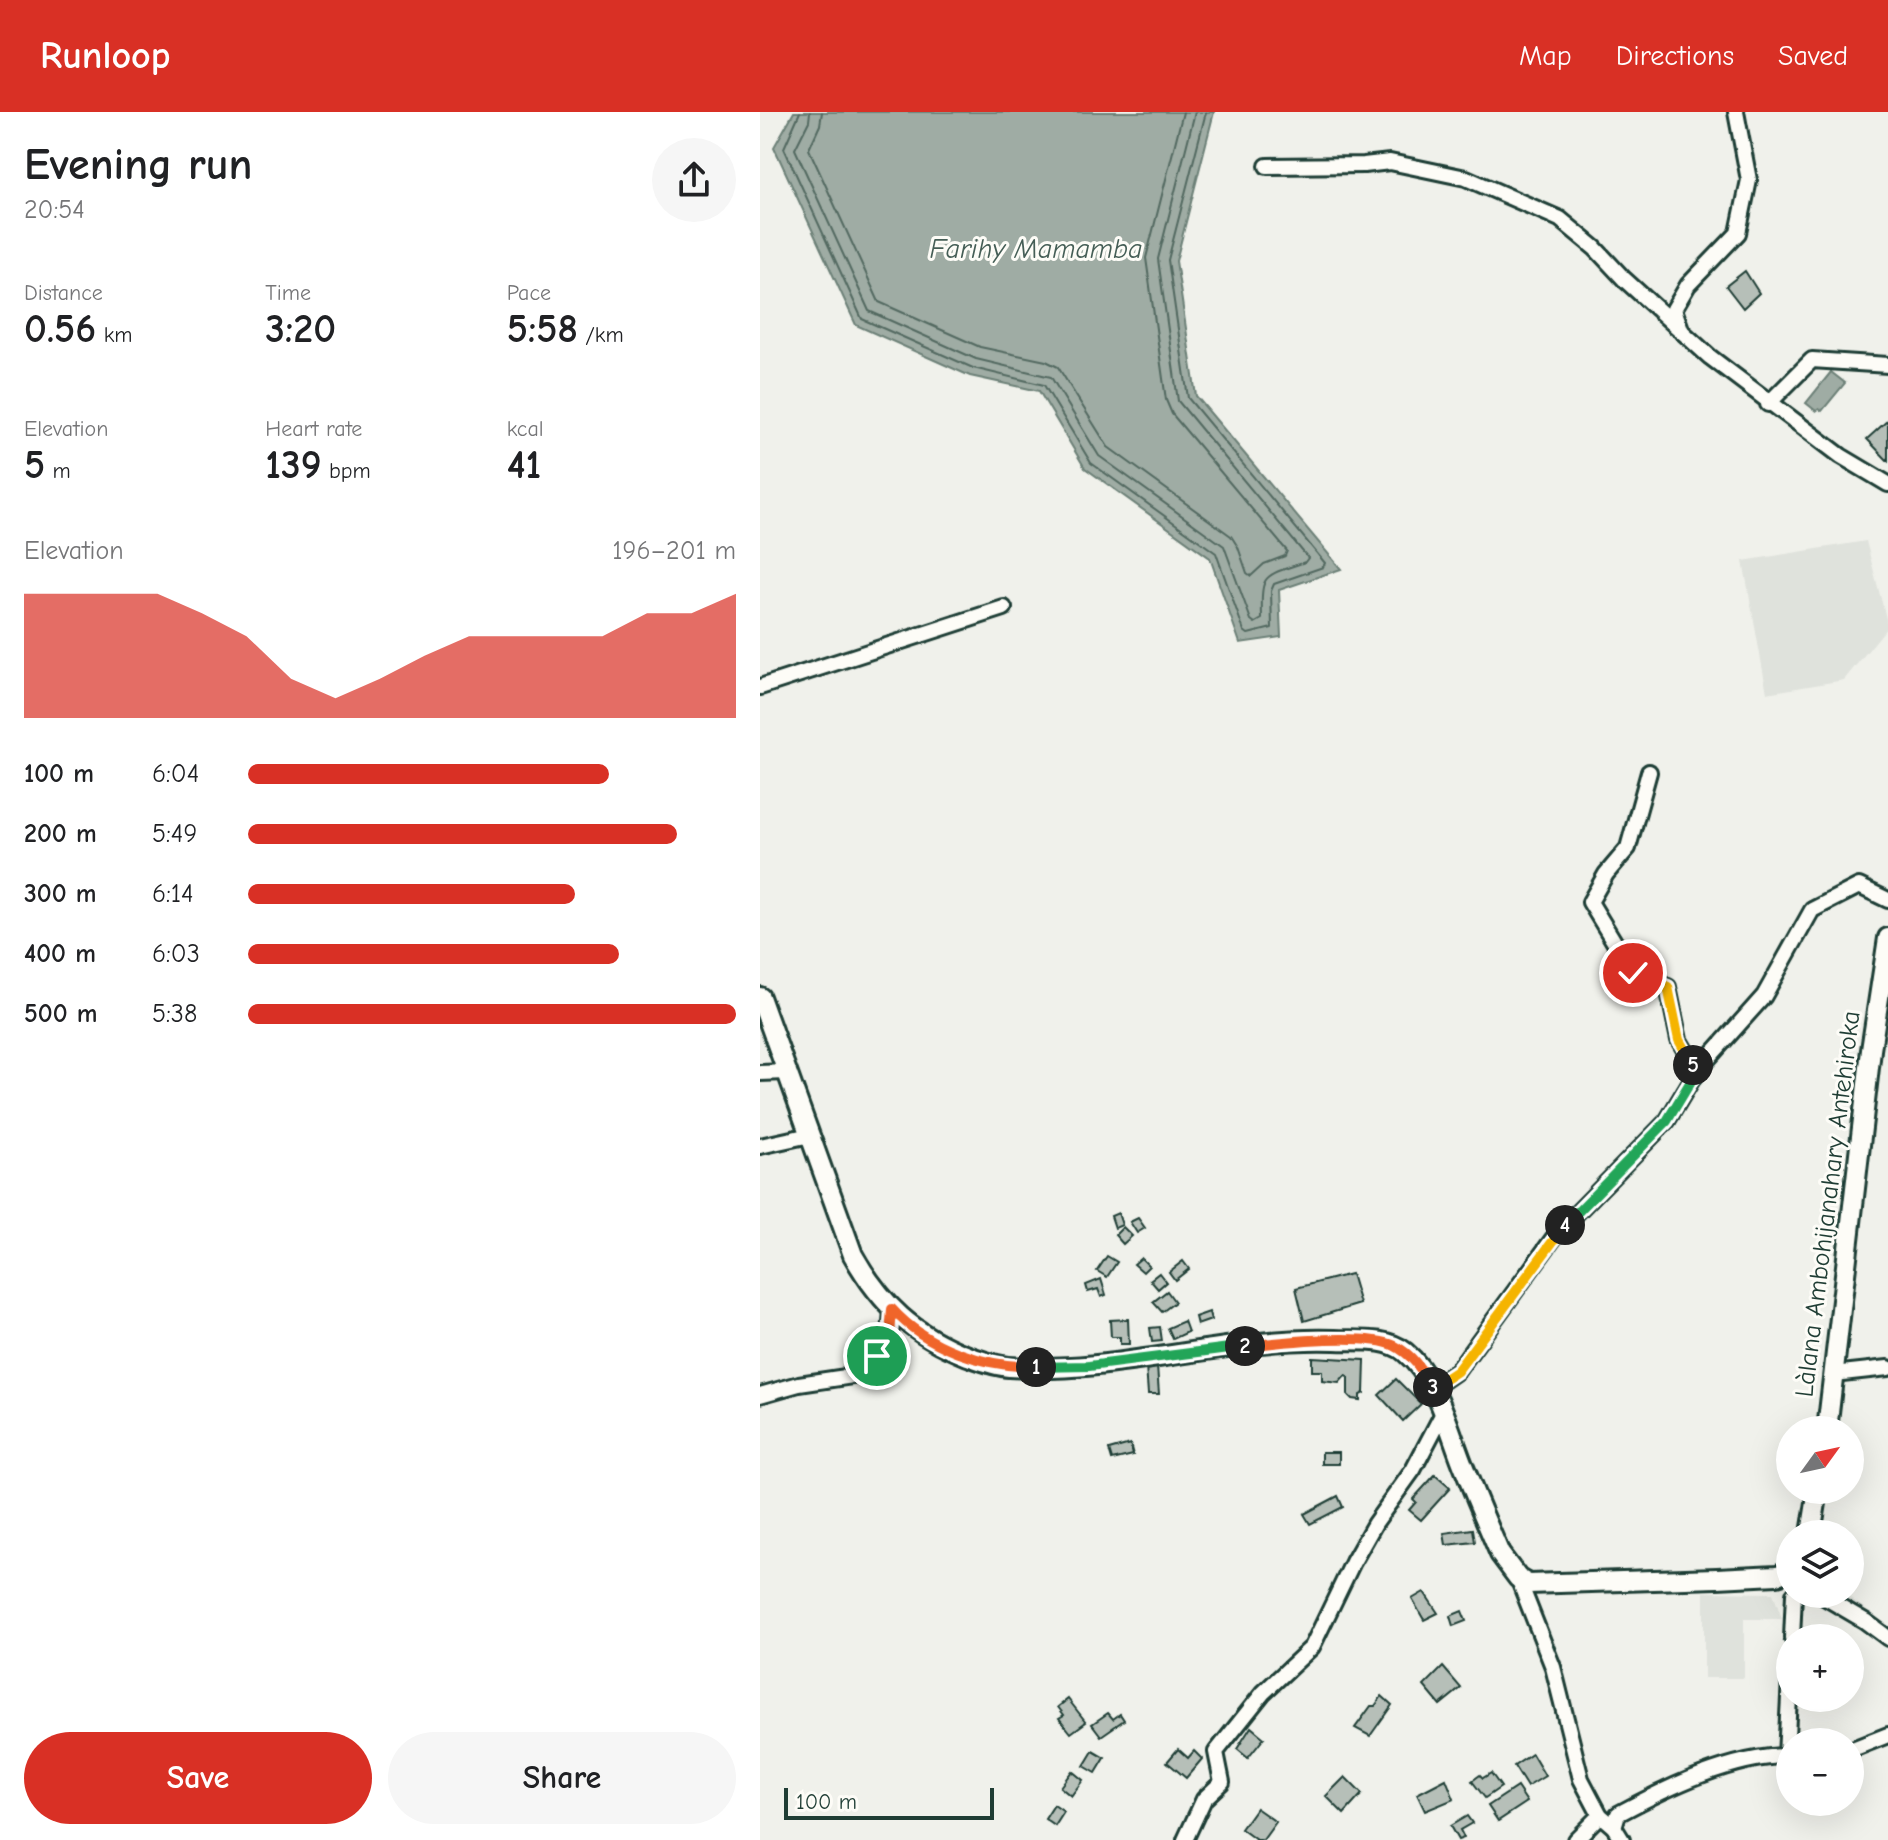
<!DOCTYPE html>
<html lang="en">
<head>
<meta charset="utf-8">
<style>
	:root { --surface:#fff; --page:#f6f6f6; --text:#202124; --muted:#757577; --accent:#d93025 }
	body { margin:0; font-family:"Comic Neue",sans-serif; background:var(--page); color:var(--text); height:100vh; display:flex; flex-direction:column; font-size:30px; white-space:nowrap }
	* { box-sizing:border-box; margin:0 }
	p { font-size:26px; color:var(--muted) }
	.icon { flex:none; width:44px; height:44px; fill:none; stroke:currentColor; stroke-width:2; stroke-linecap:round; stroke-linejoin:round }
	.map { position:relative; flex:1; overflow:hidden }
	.drawer { display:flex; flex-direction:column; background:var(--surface); width:760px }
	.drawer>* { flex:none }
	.needle { width:52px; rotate:57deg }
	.tools { position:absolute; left:1016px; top:1304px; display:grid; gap:16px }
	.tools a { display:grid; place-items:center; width:88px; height:88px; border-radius:50%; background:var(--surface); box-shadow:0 8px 32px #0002; font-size:40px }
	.scale { position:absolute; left:24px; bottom:20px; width:210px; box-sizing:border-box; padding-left:8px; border:4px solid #1f3d34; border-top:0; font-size:22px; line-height:28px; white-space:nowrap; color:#1f3d34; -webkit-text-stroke:6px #fdfcf7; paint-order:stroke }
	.pin { position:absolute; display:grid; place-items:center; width:68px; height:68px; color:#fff; margin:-34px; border:4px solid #fff; border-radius:50%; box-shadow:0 2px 8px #0007 }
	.km { position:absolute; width:40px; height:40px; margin:-20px; border-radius:50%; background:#222; color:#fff; font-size:22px; line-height:40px; text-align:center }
	.round { display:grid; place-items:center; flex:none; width:84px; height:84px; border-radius:42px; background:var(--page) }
	.overview { display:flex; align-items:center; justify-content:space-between; height:136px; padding:0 24px }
	h1 { font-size:44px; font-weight:700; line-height:60px }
	.stats { display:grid; grid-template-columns:repeat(3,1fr); gap:12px; height:136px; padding:8px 24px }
	.stats div { display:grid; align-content:center }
	.stats b { font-size:40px; font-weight:700 }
	.stats small { font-size:22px; font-weight:400 }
	.stats p { font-size:22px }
	.chart { height:224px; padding:16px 24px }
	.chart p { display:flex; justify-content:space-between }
	.chart svg { width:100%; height:144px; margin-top:8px; fill:var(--accent); opacity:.7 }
	.button { display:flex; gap:16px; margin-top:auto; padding:16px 24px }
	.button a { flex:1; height:92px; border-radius:48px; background:var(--accent); color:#fff; font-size:32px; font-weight:700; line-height:92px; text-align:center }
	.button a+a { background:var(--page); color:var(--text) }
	ul { padding:0 24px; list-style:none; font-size:26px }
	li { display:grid; grid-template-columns:128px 96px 1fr; align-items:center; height:60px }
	li i { height:20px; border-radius:10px; background:var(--accent) }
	header { display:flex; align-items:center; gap:48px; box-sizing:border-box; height:112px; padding:0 40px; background:var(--accent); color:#fff }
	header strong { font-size:38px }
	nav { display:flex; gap:44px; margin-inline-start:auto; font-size:28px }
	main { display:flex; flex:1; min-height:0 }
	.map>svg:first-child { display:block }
	.built { fill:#dfe2dc }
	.water { fill:#9faca4; stroke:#6c8077; stroke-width:2 }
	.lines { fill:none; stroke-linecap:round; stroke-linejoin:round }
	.shore { stroke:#526961; stroke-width:2 }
	.building { fill:#b6bfb8; stroke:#1f3d34; stroke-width:2 }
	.minor-casing { stroke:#1f3d34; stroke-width:20 }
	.tertiary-casing { stroke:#1f3d34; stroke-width:24 }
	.minor { stroke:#fdfcf7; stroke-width:14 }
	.tertiary { stroke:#fdfcf7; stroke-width:18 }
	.split-1-casing { stroke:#fff; stroke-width:16 }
	.split-2-casing { stroke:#fff; stroke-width:16 }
	.split-3-casing { stroke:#fff; stroke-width:16 }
	.split-4-casing { stroke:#fff; stroke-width:16 }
	.split-5-casing { stroke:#fff; stroke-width:16 }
	.split-6-casing { stroke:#fff; stroke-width:16 }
	.split-1 { stroke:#f0652b; stroke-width:10 }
	.split-2 { stroke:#22a559; stroke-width:10 }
	.split-3 { stroke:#f0652b; stroke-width:10 }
	.split-4 { stroke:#f5b400; stroke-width:10 }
	.split-5 { stroke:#22a559; stroke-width:10 }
	.split-6 { stroke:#f5b400; stroke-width:10 }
	.labels { text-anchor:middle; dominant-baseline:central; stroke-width:6; stroke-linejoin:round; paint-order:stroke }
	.street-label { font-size:26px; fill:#1f3d34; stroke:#fdfcf7 }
	.water-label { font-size:28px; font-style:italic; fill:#455e56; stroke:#fdfcf7 }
</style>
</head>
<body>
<header>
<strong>Runloop</strong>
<nav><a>Map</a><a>Directions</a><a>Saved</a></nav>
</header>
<main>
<section class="drawer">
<div class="overview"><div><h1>Evening run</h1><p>20:54</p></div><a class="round"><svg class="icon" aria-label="share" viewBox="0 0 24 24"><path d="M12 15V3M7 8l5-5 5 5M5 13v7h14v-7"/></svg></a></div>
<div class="stats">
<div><p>Distance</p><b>0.56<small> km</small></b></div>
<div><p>Time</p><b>3:20</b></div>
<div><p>Pace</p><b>5:58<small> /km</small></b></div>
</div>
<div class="stats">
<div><p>Elevation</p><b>5<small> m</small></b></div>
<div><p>Heart rate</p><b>139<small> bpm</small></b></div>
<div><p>kcal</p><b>41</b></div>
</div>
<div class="chart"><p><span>Elevation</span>196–201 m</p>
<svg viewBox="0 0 160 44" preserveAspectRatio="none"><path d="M0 44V6L10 6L20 6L30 6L40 12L50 19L60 32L70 38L80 32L90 25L100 19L110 19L120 19L130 19L140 12L150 12L160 6V44z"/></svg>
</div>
<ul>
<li><b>100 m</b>6:04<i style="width:74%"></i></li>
<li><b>200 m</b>5:49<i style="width:88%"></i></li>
<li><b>300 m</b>6:14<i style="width:67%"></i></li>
<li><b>400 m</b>6:03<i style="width:76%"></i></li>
<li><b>500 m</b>5:38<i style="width:100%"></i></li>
</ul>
<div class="button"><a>Save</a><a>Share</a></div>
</section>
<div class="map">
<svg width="1128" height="1728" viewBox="0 0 1128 1728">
	<rect width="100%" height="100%" fill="#f0f1eb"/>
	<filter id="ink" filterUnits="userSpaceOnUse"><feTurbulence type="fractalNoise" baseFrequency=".0125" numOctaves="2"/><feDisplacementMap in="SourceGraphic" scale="16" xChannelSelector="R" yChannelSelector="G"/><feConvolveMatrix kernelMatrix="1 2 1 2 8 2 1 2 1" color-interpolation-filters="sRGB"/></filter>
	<g filter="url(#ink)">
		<!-- built -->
		<g class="built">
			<path d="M1106,429L1128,514L1084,568L1007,581L983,449Z"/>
			<path d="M944,1480L1013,1481L1022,1507H984V1566H944Z"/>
			<path d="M1046,1482H1085L1128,1514V1535Z"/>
		</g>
		<!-- water -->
		<g class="water">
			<path d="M34,0H454L416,149L436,284L581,457L519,478L521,525L480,531L450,446L325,356L279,279L210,264L96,213L14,35Z"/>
			<path d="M1071,260L1085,271L1062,299L1059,297L1056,299L1046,291Z"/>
		</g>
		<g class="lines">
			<!-- shore -->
			<g class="shore">
				<path d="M40,0L24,36L102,207L213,256L284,273L331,351L456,441L484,519L488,522L512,516L511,479L514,472L563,455L565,451L428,286L408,148L446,0"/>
				<path d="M50,0L49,9L35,37L109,199L216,247L291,265L339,344L464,434L491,508L495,511L502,507C501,460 502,465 545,450L548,446L418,289L398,147L435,0"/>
				<path d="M62,0L60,13L49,37L119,190L220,235L286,249L298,255L348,335L471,424L478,435L487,461L491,464L504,452L525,444L527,439L412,302L406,288L386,146L423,0"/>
			</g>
		</g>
		<!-- building -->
		<g class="building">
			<path d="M985,159L999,181L983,196L966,174Z"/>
			<path d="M1128,308V349L1107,327Z"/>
			<path d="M358,1101L362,1113L355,1116L351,1104Z"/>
			<path d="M378,1106L385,1116L377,1121L370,1110Z"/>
			<path d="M363,1115L372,1124L363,1132L355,1123Z"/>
			<path d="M347,1144L357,1150L347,1165L337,1159Z"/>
			<path d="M381,1146L389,1154L383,1160L374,1152Z"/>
			<path d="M423,1149L429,1157L415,1168L409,1160Z"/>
			<path d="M399,1161L406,1170L398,1177L390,1168Z"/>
			<path d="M591,1162L600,1192L544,1209L536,1176Z"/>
			<path d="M341,1167L346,1183L341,1185L338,1177L328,1180L326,1173Z"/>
			<path d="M407,1179L415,1190L402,1200L393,1190Z"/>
			<path d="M449,1200L451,1208L437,1213L435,1205Z"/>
			<path d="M368,1207L369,1232H360V1225H351L350,1208Z"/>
			<path d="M424,1209L428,1220L413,1227L408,1216Z"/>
			<path d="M400,1215L402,1229L392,1230L390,1216Z"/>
			<path d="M552,1245L605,1248L604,1281L600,1283V1288L592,1287L588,1283V1265L585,1264L579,1271L562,1269V1259H552Z"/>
			<path d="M397,1254L399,1282H388L386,1255Z"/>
			<path d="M636,1267L661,1292L643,1309L619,1283Z"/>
			<path d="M370,1332L373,1343L352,1348L349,1338Z"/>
			<rect x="562" y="1340" width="17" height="12"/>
			<path d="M675,1363L690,1376L661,1408L649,1398L656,1390L653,1387Z"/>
			<path d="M578,1384L583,1395L550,1412L544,1402Z"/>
			<path d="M713,1417L715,1430L686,1433L684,1421Z"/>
			<path d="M664,1480L678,1501L664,1508L652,1487Z"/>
			<path d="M702,1499L706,1509L693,1514L690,1504Z"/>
			<path d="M683,1555L701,1576L680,1593L664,1574Z"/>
			<path d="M622,1584L632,1593L610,1624L595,1616L611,1594H615Z"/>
			<path d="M308,1587L326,1610L311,1621L299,1606L304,1603L298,1595Z"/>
			<path d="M348,1601L353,1607L360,1602L364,1608L341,1624L332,1612Z"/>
			<path d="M491,1615L504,1626L488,1646L477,1637Z"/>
			<path d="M418,1637L428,1646L434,1639L442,1647L426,1666L407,1650Z"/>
			<path d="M333,1639L345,1646L336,1661L324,1654Z"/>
			<path d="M772,1642L785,1664L767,1675L754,1654Z"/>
			<path d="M312,1659L323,1668L311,1684L300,1675Z"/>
			<path d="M731,1661L741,1675L725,1686L712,1669L720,1663L723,1666Z"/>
			<path d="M585,1665L602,1682L584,1702L566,1684Z"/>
			<path d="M686,1667L694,1687L665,1699L657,1682Z"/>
			<path d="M757,1675L767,1690L738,1709L728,1694Z"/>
			<path d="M294,1693L304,1700L295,1714L285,1707Z"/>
			<path d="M496,1696L516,1710L503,1728H496L481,1717Z"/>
			<path d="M707,1704L712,1711L700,1718L704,1726L698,1728L690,1714Z"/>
		</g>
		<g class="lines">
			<defs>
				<g id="minor">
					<path d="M507,54L604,53L630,50L706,66L800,107L835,136L864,167L950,245L1081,344L1128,372"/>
					<path d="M922,220L914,197L928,173L978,121L989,68L976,0"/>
					<path d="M1008,292L1052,248L1128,253"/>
					<path d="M0,575L244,496"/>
					<path d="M889,660L868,736L846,762L830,790L873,861L908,875L919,928L937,959"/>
					<path d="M0,961L27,960"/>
					<path d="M0,1034L50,1023"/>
					<path d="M1073,1262L1128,1256"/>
					<path d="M671,1277L697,1259L798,1120L907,1009L937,959L1004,884L1052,798L1099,774L1128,788"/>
					<path d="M0,1283L39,1272L106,1262L130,1224L132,1197"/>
					<path d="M758,1466L793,1555L821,1667L840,1703L854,1715L862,1728"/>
					<path d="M1059,1482L1105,1509L1128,1526"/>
					<path d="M1032,1526L1034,1482"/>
					<path d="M1090,1638L1128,1623"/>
					<path d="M1026,1644L1030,1565"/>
					<path d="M854,1715L858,1702C906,1676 974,1643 1030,1644"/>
					<path d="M425,1728L444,1687L462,1670L456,1640L503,1581L552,1535L593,1450L615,1411L653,1358L683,1301"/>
					<path d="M815,1728L840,1703"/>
				</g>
				<g id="tertiary">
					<path d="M0,885L93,1143C121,1193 154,1223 208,1244C222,1249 235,1254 249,1255C358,1263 466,1224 575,1228C598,1229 627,1225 645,1240C679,1268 689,1320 705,1358C716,1386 728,1414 740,1442L758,1466L768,1472L957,1466L1017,1463L1030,1459"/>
					<path d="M1067,1318L1111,938L1128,826"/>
					<path d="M1051,1422L1058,1378"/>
				</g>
			</defs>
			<!-- minor casing -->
			<use href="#minor" class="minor-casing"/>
			<!-- tertiary casing -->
			<use href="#tertiary" class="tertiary-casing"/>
			<!-- minor -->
			<use href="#minor" class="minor"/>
			<!-- tertiary -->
			<use href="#tertiary" class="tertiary"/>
		</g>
	</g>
	<g class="lines" filter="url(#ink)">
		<defs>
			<path id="split-1" d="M117,1244L130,1224L132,1197C167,1236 225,1255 276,1255"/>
			<path id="split-2" d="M276,1255L329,1254L485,1234"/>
			<path id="split-3" d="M485,1234C519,1230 607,1220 635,1234C653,1243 664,1260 671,1277L673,1275"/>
			<path id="split-4" d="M673,1275L697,1259L805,1113"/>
			<path id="split-5" d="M805,1113L907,1009L937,959L933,953"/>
			<path id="split-6" d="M873,861L908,875L919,928L933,953"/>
		</defs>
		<!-- split-1 casing -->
		<use href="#split-1" class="split-1-casing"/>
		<!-- split-2 casing -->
		<use href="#split-2" class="split-2-casing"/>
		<!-- split-3 casing -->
		<use href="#split-3" class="split-3-casing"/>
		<!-- split-4 casing -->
		<use href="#split-4" class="split-4-casing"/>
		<!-- split-5 casing -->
		<use href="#split-5" class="split-5-casing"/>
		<!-- split-6 casing -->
		<use href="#split-6" class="split-6-casing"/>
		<!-- split-1 -->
		<use href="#split-1" class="split-1"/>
		<!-- split-2 -->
		<use href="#split-2" class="split-2"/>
		<!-- split-3 -->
		<use href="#split-3" class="split-3"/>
		<!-- split-4 -->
		<use href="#split-4" class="split-4"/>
		<!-- split-5 -->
		<use href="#split-5" class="split-5"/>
		<!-- split-6 -->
		<use href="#split-6" class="split-6"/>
	</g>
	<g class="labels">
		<!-- street labels -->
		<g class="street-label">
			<text transform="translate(1068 1092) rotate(-83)">Làlana Ambohijanahary Antehiroka</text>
		</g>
		<!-- water labels -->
		<g class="water-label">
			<text x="276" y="137">Farihy Mamamba</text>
		</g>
	</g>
</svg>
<div class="tools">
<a><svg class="needle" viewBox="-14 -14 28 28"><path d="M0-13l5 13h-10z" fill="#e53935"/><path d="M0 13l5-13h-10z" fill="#757577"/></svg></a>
<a><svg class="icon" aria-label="layers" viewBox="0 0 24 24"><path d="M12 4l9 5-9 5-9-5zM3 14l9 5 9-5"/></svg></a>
<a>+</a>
<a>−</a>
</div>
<div class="scale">100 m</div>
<div class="pin" style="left:117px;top:1244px;background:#1e9e55"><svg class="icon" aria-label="arrive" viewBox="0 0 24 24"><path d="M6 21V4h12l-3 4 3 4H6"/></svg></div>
<div class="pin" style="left:873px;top:861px;background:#d93025"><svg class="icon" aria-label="check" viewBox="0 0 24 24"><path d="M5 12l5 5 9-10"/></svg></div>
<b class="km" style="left:276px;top:1255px">1</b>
<b class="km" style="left:485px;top:1234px">2</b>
<b class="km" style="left:673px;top:1275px">3</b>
<b class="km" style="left:805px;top:1113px">4</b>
<b class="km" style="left:933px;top:953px">5</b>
</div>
</main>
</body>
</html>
